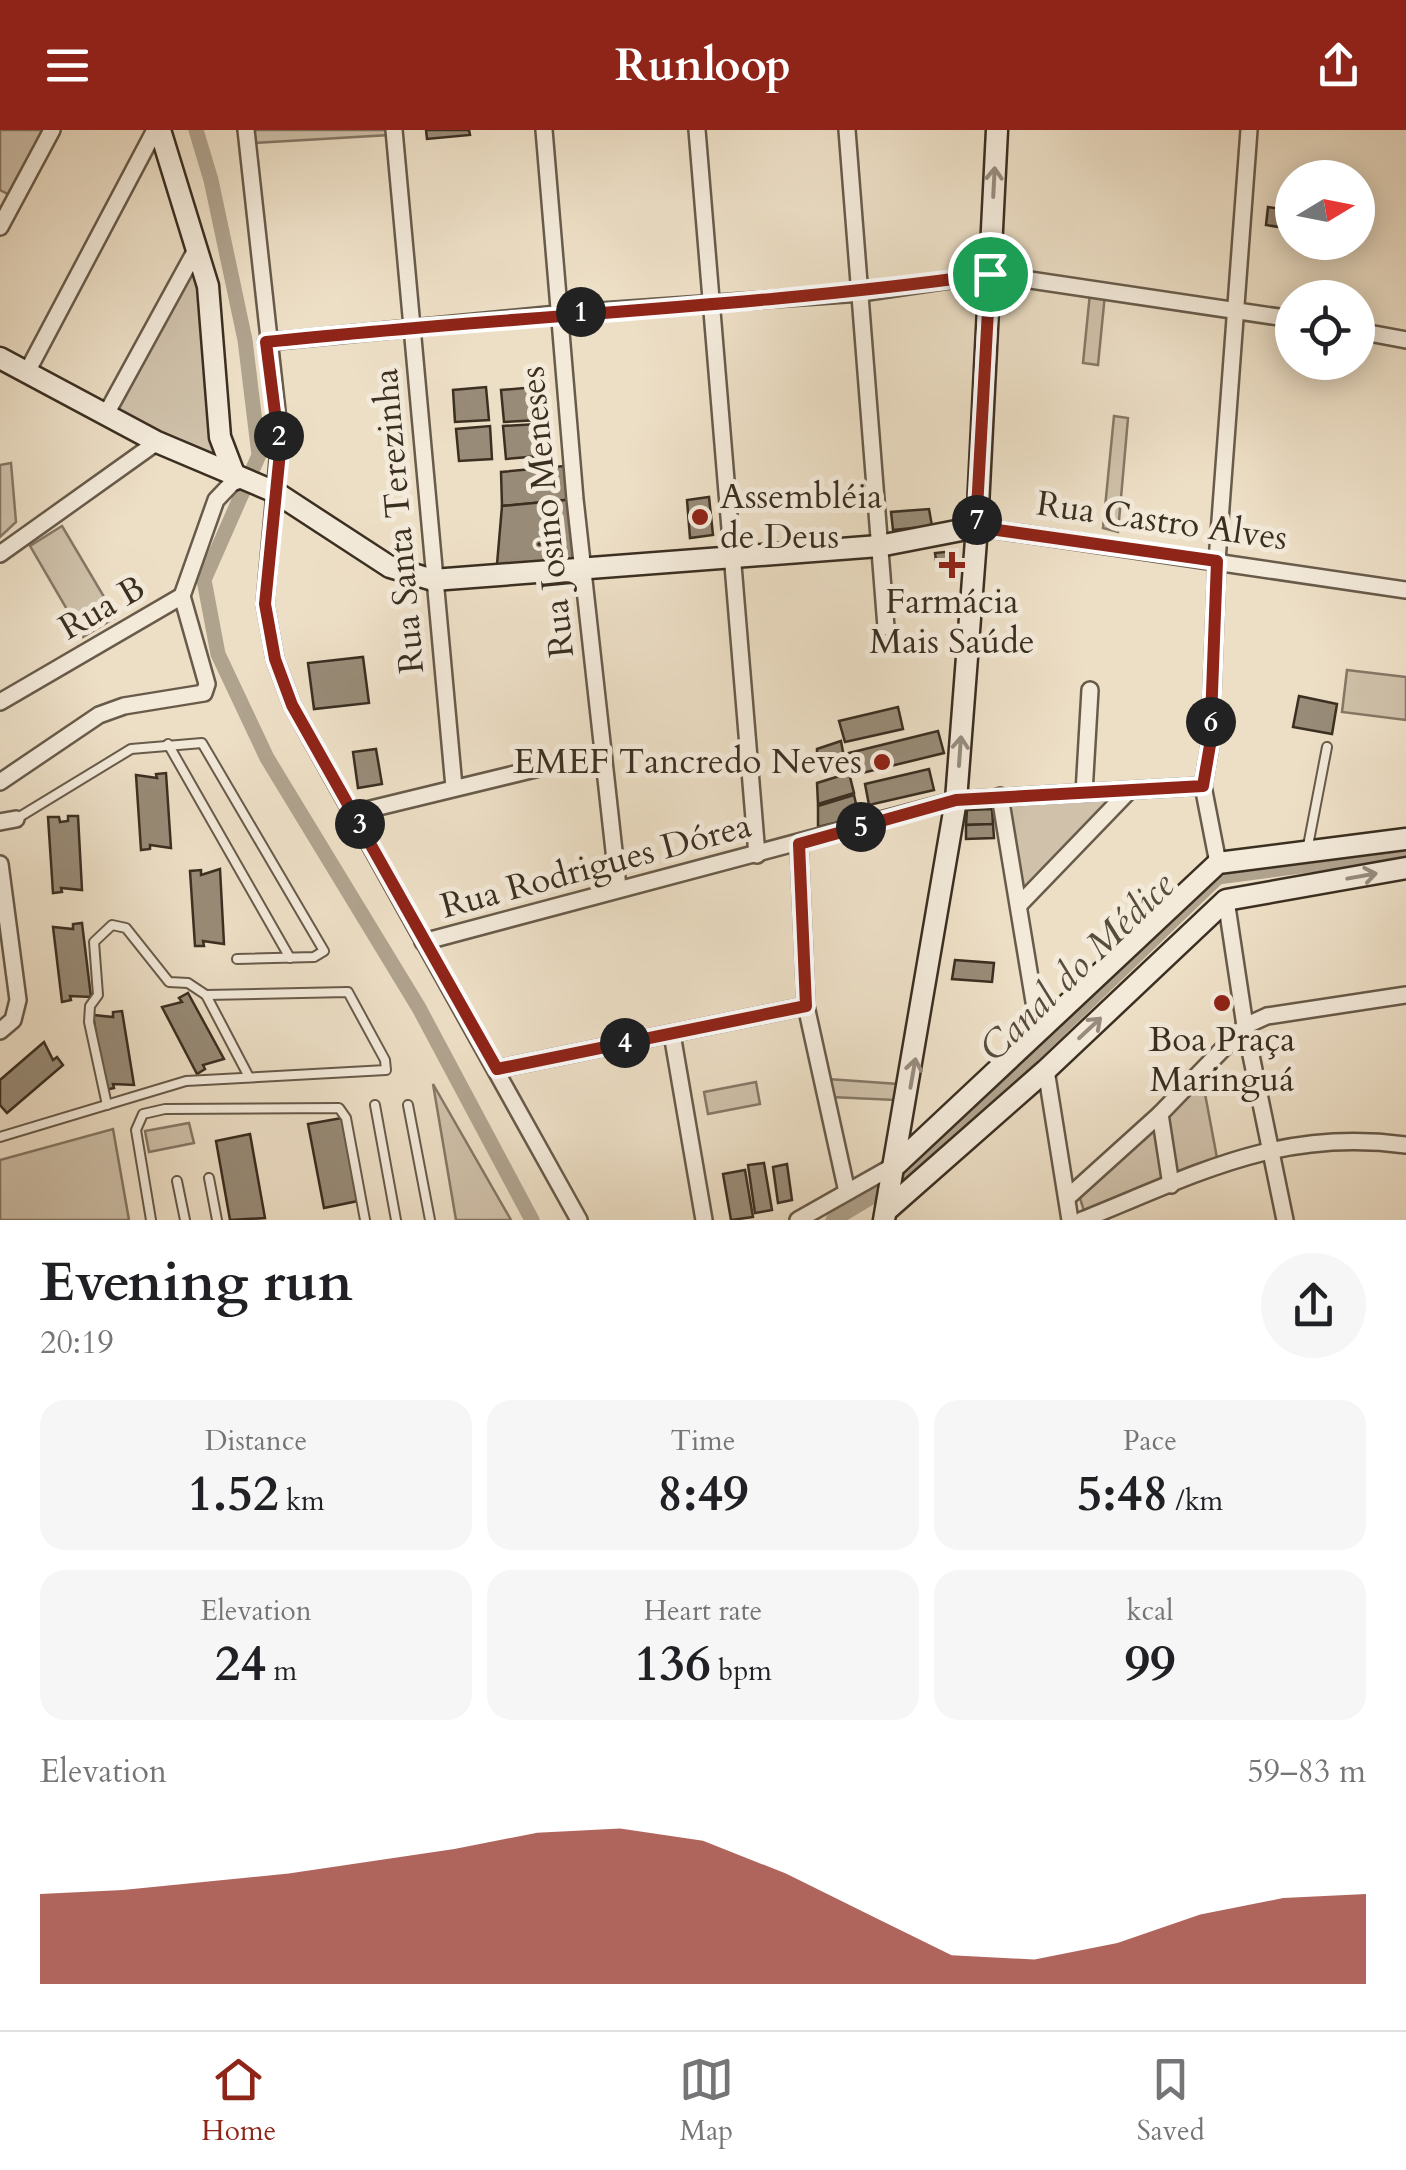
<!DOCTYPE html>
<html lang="en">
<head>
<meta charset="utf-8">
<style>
	:root { --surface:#fff; --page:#f6f6f6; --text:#202124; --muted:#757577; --line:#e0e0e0; --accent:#8f2418 }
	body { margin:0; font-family:Cardo,serif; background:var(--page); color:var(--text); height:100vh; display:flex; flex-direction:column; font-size:38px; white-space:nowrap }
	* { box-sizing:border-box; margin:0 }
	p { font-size:32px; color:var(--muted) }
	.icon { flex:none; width:55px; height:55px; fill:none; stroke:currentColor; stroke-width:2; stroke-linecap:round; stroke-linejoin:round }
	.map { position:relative; height:1090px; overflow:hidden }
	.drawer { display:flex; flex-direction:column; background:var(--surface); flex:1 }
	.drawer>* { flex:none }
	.needle { width:65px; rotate:80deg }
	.fabs { position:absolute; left:1275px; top:30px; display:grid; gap:20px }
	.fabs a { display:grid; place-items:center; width:100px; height:100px; border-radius:50%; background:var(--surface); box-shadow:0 5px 25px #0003; font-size:50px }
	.pin { position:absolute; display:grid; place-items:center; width:85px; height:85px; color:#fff; margin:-42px; border:5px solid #fff; border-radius:50%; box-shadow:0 2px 10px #0007 }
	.km { position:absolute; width:50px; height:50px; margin:-25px; border-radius:50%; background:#222; color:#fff; font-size:28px; line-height:50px; text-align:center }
	.round { display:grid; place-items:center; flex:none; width:105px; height:105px; border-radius:52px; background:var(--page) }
	.headline { display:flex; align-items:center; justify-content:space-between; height:170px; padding:0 40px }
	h1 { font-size:55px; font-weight:600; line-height:75px }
	.figures { display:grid; grid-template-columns:repeat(3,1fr); gap:15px; height:170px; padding:10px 40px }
	.figures div { display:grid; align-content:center; border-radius:25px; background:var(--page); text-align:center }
	.figures b { font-size:50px; font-weight:600 }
	.figures small { font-size:28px; font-weight:400 }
	.figures p { font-size:28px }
	.chart { height:280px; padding:20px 40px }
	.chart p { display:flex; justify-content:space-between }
	.chart svg { width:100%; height:180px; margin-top:10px; fill:var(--accent); opacity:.7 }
	header { display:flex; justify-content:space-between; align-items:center; height:130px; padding:0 40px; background:var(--accent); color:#fff; font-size:45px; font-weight:600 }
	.menu { display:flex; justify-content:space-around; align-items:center; height:140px; border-top:2px solid var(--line); background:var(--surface); font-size:28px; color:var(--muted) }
	.menu a { display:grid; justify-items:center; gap:5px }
	.menu .current { color:var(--accent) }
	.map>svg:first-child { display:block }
	.green { fill:#cfc1aa; stroke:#857866; stroke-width:2.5 }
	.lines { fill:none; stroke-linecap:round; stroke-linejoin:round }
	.canal { stroke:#b0a38e; stroke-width:15 }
	.building { fill:#988b77; stroke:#3b2f21; stroke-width:2.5 }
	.lane-casing { stroke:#685b4a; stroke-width:12 }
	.street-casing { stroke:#685b4a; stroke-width:20 }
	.secondary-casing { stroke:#3b2f21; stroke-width:25 }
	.lane { stroke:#f3eada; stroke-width:8 }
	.street { stroke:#f3eada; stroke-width:15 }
	.secondary { stroke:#f3eada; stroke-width:20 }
	.oneway { stroke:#978c7e }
	.route-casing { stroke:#fff; stroke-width:20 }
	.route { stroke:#8f2418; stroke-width:12 }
	.poi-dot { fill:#8f2418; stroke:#f3eada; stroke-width:4 }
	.labels { text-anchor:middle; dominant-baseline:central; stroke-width:10; stroke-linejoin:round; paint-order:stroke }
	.poi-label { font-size:35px; fill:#3b2f21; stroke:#f3eada }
	.street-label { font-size:35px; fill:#3b2f21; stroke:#f3eada }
	.water-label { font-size:38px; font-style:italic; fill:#584c3c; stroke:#f3eada }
</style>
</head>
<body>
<header><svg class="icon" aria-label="menu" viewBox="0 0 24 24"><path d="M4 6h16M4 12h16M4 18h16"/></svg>Runloop<svg class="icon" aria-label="share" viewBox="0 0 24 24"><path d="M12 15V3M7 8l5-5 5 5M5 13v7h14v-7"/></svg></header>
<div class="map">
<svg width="1406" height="1090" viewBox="0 0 1406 1090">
	<rect width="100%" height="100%" fill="#eddfc6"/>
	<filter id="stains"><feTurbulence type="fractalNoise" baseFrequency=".002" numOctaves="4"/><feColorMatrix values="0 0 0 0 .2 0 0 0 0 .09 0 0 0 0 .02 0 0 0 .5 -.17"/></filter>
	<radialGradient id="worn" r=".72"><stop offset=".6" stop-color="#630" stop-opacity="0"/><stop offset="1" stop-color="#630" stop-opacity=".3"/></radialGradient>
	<!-- green -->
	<g class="green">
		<path d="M0,0H39L49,5L16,68L0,60Z"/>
		<path d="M253,0H388L389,5L252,13Z"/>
		<path d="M196,132L213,313L216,332L113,282Z"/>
		<path d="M1090,163L1105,164L1098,235L1083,233Z"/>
		<path d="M1114,286L1128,288L1118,402L1103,398Z"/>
		<path d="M11,333L16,392L0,407V335Z"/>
		<path d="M62,396L116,487L83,507L30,416Z"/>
		<path d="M1347,540L1406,547V590L1342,582Z"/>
		<path d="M1113,668L1024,762L1006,672Z"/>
		<path d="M828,949L898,954L895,970L831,967Z"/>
		<path d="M756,952L760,974L708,984L704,962Z"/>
		<path d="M1203,953L1217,1028L1084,1081L1078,1062Z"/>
		<path d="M433,954L511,1090H456Z"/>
		<path d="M189,993L194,1013L149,1022L145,1001Z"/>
		<path d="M113,999L129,1090H0V1030Z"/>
	</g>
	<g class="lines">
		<!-- canal -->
		<g class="canal">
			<path d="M196,0L211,50L245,210L259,325L204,450L218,524L267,628L419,878L532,1090"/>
			<path d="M833,1090L908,1045L1218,747L1406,722"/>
		</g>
	</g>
	<!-- building -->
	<g class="building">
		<path d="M426,0H469L470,5L427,9Z"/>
		<path d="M1268,77L1292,81V99L1266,95Z"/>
		<path d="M486,257L489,290L455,292L453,260Z"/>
		<path d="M535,257L538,290L504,292L501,260Z"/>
		<path d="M537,294L539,326L506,329L503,296Z"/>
		<path d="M490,296L492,329L459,331L456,299Z"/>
		<path d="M564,336L575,369L502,376L501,342Z"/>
		<path d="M709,367L713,405L690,408L687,370Z"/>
		<path d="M575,369L583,440L496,446L502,376Z"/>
		<path d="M929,379L932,396L893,400L891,382Z"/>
		<path d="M954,421L956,440L949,441L947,430H936L935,423Z"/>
		<path d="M363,527L369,573L314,579L308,533Z"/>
		<path d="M1299,566L1337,574L1332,604L1293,597Z"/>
		<path d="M898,577L903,599L845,612L839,591Z"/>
		<path d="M938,601L944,623L854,645L849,623Z"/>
		<path d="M841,611L845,633L817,640V619Z"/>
		<path d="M376,619L382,654L358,658L353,622Z"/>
		<path d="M929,639L934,660L869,675L865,654Z"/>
		<path d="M166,643L171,718L150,715V719L141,720L136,645L157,648L156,644Z"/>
		<path d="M849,643L854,663L818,674L817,653Z"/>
		<path d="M854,665L859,687L818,697V676Z"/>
		<path d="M992,679L993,694L966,695L967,680Z"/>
		<path d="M68,686H78L82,760L61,758L62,762L53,763L48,687H59L60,692L68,691Z"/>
		<path d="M993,694L994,708L966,709V695Z"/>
		<path d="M220,739L224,814L203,811L204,816H195L190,741L201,740V745Z"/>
		<path d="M82,793L91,867L70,866L71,870L62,872L53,797L73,799V794Z"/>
		<path d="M955,830L994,833L992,852L952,849Z"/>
		<path d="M188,863L224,929L203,935L205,939L197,944L162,877L182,872L179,868Z"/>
		<path d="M122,881L134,955L113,954L114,958L105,960L93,885L113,887V882Z"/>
		<path d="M44,912L53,930L57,927L63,935L7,983L0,975V950Z"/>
		<path d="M342,988L358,1071L324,1078L308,994Z"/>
		<path d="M250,1004L265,1088L230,1090L216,1011Z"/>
		<path d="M764,1033L772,1080L755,1083L748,1035Z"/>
		<path d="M787,1034L792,1070L778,1073L773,1037Z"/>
		<path d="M745,1040L753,1087L731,1090L723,1044Z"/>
	</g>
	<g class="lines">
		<defs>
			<g id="lane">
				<path d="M168,614L290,828"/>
				<path d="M16,689L131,619L202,613L324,821L314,827L237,829"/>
				<path d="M1307,721L1327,617"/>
				<path d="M107,975L89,892L90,876L98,865L94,812L112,795L126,798L169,852L188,853L206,865L249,947"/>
				<path d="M375,975L396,1090"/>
				<path d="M408,975L430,1090"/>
				<path d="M0,1007L186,951L386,940L385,930L348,862L206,865"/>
				<path d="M209,1048L217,1090"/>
				<path d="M177,1051L185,1090"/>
				<path d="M151,1090L136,1000L143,984L165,979L339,978L346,988L365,1090"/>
			</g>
			<g id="street">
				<path d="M246,0L280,308L265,474L275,529L292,575L579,1090"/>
				<path d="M394,0L454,657"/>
				<path d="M544,0L575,369L618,757"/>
				<path d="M697,0L757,725"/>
				<path d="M847,0L886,497"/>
				<path d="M0,97L52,0"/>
				<path d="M1358,201L1406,210"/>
				<path d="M266,212L557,184L861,163L990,144L1292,189"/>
				<path d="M27,242L155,0"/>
				<path d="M105,286L197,118"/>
				<path d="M977,397L1406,460"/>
				<path d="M0,424L157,312"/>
				<path d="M0,572L182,466"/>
				<path d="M0,652L99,585L124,576L204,563L207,554L182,466L216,370L236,349"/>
				<path d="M1084,663L1090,560"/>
				<path d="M1000,666L1039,902"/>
				<path d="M354,683L601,623"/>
				<path d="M0,692L16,689"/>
				<path d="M799,714L806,876L847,1062"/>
				<path d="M1218,733L1203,656L1210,615L1217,431L1249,0"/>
				<path d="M0,734L18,870L13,890L0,901"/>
				<path d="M1226,770L1245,896L1285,1090"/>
				<path d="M1020,774L1128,662"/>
				<path d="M423,812L956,670L1203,656"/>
				<path d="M672,904L704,1090"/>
				<path d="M497,939L806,876"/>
				<path d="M1046,940L1070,1090"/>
				<path d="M1160,984L1171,1055"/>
				<path d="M1067,1068L1160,984L1245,896L1267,886L1406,865"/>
				<path d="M798,1090L897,1034"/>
				<path d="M1082,1090C1197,1044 1279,998 1406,1015"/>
			</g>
			<g id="secondary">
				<path d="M160,0L208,156L220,307L236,349"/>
				<path d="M0,228L157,312L275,362L390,437L433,450L879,416L977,397"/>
				<path d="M897,1034L1218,733L1406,709"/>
				<path d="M887,1080L1046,940L1226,770L1406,738"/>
				<path d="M884,1090L956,670L977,397L997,0"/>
			</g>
		</defs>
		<!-- lane casing -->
		<use href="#lane" class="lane-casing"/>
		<!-- street casing -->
		<use href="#street" class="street-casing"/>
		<!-- secondary casing -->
		<use href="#secondary" class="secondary-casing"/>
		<!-- lane -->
		<use href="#lane" class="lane"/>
		<!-- street -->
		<use href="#street" class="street"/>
		<!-- secondary -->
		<use href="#secondary" class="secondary"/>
	</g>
	<!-- one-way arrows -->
	<defs><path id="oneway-shaft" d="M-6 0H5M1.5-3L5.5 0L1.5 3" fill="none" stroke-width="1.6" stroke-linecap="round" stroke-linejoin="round" transform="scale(2.5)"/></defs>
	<g class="oneway">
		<use href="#oneway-shaft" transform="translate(994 52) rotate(-87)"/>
		<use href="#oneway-shaft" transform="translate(960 621) rotate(-86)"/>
		<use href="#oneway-shaft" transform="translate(1362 746) rotate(-10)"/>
		<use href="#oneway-shaft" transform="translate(1090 898) rotate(-43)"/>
		<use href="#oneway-shaft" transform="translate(913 943) rotate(-80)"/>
	</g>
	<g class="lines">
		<defs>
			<path id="route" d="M990,144L976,397L1217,431L1210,615L1203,656L956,670L799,714L806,876L497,939L292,575L275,529L265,474L280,322L266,212C507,186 750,178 990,144Z"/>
		</defs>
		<!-- route casing -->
		<use href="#route" class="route-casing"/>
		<!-- route -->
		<use href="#route" class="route"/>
	</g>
	<!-- markers -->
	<g class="poi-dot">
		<circle cx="700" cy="387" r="10"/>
		<path d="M947 420h10v10h10v10h-10v10h-10v-10h-10v-10h10z"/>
		<circle cx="882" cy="632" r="10"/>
		<circle cx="1222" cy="873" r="10"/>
	</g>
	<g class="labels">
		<!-- poi labels -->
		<g class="poi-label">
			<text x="720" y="367" text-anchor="start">Assembléia<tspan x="720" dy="40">de Deus</tspan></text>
			<text x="952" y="472">Farmácia<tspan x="952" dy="40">Mais Saúde</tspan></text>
			<text x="862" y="632" text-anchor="end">EMEF Tancredo Neves</text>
			<text x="1222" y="910">Boa Praça<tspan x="1222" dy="40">Maringuá</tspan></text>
		</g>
		<!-- street labels -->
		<g class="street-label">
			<text transform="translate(547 382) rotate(-96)">Rua Josino Meneses</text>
			<text transform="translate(399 391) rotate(-95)">Rua Santa Terezinha</text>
			<text transform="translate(1162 391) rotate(8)">Rua Castro Alves</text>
			<text transform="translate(102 478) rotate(-30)">Rua B</text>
			<text transform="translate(596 736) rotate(-15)">Rua Rodrigues Dórea</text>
		</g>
		<!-- water labels -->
		<g class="water-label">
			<text transform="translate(1077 837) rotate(-44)">Canal do Médice</text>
		</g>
	</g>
	<rect width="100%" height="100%" filter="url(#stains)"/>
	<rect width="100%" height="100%" fill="url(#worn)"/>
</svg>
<div class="fabs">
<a><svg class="needle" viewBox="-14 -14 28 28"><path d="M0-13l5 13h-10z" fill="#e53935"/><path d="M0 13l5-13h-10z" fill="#757577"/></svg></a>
<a><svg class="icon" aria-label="locate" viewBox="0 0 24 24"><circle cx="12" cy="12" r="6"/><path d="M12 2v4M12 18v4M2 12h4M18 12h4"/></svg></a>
</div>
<div class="pin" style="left:990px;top:144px;background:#1e9e55"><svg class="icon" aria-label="arrive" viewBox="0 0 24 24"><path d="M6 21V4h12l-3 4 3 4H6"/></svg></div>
<b class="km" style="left:581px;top:182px">1</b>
<b class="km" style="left:279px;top:306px">2</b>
<b class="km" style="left:360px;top:694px">3</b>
<b class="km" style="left:625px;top:913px">4</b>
<b class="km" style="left:861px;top:697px">5</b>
<b class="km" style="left:1211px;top:592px">6</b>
<b class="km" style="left:977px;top:390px">7</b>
</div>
<section class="drawer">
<div class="headline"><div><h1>Evening run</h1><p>20:19</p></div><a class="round"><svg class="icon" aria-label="share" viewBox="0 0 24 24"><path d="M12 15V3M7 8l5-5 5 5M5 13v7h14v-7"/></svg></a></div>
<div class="figures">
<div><p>Distance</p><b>1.52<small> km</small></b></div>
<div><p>Time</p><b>8:49</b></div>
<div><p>Pace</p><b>5:48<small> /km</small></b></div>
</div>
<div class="figures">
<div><p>Elevation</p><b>24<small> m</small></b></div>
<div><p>Heart rate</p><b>136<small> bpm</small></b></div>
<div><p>kcal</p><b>99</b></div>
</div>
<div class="chart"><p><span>Elevation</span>59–83 m</p>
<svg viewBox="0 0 160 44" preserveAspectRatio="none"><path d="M0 44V22L10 21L20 19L30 17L40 14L50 11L60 7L70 6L80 9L90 17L100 27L110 37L120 38L130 34L140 27L150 23L160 22V44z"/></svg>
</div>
</section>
<nav class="menu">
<a class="current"><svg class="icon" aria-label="home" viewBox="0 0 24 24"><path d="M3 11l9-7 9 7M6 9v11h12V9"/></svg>Home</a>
<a><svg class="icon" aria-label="map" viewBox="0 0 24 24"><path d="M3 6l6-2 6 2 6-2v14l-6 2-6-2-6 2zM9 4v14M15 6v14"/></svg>Map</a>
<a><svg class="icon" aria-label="saved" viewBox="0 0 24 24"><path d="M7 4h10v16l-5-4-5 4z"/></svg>Saved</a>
</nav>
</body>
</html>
